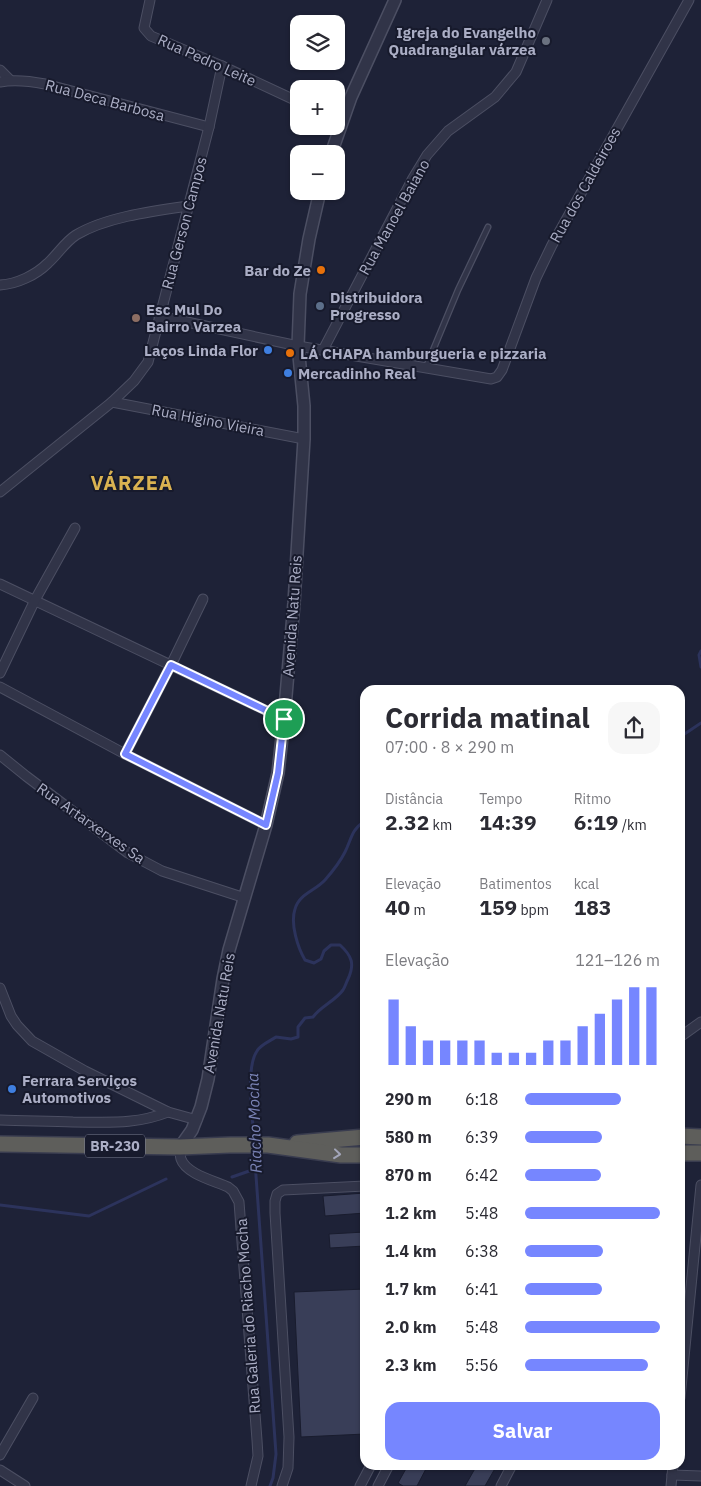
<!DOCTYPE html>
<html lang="pt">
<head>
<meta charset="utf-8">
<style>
	:root { --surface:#fff; --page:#f7f7f7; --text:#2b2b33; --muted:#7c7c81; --accent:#7686ff }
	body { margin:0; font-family:"IBM Plex Sans",sans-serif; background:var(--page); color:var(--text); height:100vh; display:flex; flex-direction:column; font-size:19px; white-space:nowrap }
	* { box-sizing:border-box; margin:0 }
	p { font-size:16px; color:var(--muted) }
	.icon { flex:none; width:28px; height:28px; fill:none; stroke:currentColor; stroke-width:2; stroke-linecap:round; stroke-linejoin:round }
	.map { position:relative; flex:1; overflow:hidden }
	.sheet { position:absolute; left:360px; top:685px; width:325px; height:785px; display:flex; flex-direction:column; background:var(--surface); border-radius:15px; box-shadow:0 1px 4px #0004 }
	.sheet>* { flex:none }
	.controls { position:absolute; left:290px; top:15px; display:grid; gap:10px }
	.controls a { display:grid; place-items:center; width:55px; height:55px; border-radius:10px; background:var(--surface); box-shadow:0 1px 4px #0004; font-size:25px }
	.pin { position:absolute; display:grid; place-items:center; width:42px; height:42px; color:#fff; margin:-21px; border:2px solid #fff; border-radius:50%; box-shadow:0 1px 5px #0007 }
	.round { display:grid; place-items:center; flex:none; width:52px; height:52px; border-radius:15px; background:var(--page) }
	.head { display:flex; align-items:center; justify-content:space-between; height:85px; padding:0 25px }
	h1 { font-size:28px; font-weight:700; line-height:38px }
	.metrics { display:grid; grid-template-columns:repeat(3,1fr); gap:8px; height:85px; padding:5px 25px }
	.metrics div { display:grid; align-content:center }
	.metrics b { font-size:21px; font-weight:700 }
	.metrics small { font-size:14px; font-weight:400 }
	.metrics p { font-size:14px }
	.chart { height:140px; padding:10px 25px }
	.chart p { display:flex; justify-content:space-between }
	.chart svg { width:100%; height:90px; margin-top:5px; stroke:var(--accent); stroke-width:6 }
	.cta { display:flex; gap:10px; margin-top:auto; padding:10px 25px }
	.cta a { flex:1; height:58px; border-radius:15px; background:var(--accent); color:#fff; font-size:20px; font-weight:700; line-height:58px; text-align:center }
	ul { padding:0 25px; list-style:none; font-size:16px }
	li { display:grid; grid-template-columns:80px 60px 1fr; align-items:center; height:38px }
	li i { height:12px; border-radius:6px; background:var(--accent) }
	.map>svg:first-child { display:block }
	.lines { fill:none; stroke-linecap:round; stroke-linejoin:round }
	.stream { stroke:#2c335c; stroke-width:3 }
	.building { fill:#393e58; stroke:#191c2e }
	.service-casing { stroke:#4c4f63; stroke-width:7 }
	.minor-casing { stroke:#4c4f63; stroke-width:11 }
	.tertiary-casing { stroke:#4c4f63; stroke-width:14 }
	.trunk-casing { stroke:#393c4f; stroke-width:18 }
	.service { stroke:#313448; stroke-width:4.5 }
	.minor { stroke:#313448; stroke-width:9 }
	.tertiary { stroke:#313448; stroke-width:11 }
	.trunk { stroke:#5e5e5b; stroke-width:15 }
	.oneway { stroke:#a3a6ba }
	.route-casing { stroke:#fff; stroke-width:10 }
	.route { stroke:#7686ff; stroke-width:6 }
	.worship-dot { fill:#6b7280; stroke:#171a2c; stroke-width:2 }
	.food-dot { fill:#e8710a; stroke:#171a2c; stroke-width:2 }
	.service-dot { fill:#5c6f8a; stroke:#171a2c; stroke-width:2 }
	.education-dot { fill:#8d6e63; stroke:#171a2c; stroke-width:2 }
	.shop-dot { fill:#3f7fe0; stroke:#171a2c; stroke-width:2 }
	.labels { text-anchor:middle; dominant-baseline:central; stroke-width:4; stroke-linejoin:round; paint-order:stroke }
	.shield { fill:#171a2c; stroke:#7f8297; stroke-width:1 }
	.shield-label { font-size:14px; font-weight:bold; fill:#abaec5 }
	.poi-label { font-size:15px; font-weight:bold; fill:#abaec5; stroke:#171a2c; text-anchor:start }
	.street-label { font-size:15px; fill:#abaec5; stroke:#171a2c }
	.water-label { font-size:16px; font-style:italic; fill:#7982b4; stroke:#171a2c }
	.district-label { font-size:20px; font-weight:bold; letter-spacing:1px; fill:#dab251; stroke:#171a2c }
</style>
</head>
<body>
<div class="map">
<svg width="701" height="1486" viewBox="0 0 701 1486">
	<rect width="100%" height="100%" fill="#1e2237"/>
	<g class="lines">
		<!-- stream -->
		<g class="stream">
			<path d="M701,651L699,655L701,667"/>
			<path d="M680,737L701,723"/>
			<path d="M254,1140C253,1118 245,1068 257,1051C260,1045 270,1041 276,1037L291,1039L298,1037V1027L305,1018L313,1017C321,1006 335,1001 343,990C345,987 346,983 348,979C355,964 352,956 340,945H331L324,951L321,959L314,963L305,960C298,948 290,924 295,909C299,894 315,891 325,880C332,872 340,862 345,852C352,838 351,830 365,821"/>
			<path d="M254,1148L276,1454L273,1478L270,1486"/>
			<path d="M232,1177L255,1169"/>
			<path d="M0,1205L89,1216L166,1179"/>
		</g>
	</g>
	<!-- building -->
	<g class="building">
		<path d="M365,1193V1213L325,1216L323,1196Z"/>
		<path d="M365,1232V1246L330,1248L329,1234Z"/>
		<path d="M365,1289V1434L301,1437L294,1292Z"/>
		<path d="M408,1465H428L417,1486H403L398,1483Z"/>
		<path d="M477,1465H497L485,1486H465Z"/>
	</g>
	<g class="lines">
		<defs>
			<path id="service" d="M426,367L458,290L488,227"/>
			<g id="minor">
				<path d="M150,0L144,28L151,36L222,66L299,102"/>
				<path d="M0,70L10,80"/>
				<path d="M0,82C15,79 30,81 45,84L209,127"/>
				<path d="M0,285C17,284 36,275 48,263C58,254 65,242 76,235C106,217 153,211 188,206"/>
				<path d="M159,316L298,346L491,379L497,377L502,370L536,278L552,245L689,0"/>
				<path d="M323,350L413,178L427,155L448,131L495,97L516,72L547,0"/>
				<path d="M112,402L304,439"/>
				<path d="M0,492L112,402L134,381L148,362L209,127L222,66"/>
				<path d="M0,584L284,719"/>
				<path d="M0,673L35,600L75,528"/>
				<path d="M0,687L125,754L266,825"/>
				<path d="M125,754L171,665L203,599"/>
				<path d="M0,755L26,776L128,853L162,871L245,898"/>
				<path d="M0,988L11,1016L17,1025L32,1041L85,1071L168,1112L197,1120"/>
				<path d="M680,1037L701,1022"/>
				<path d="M0,1120C24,1121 49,1121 73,1122C108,1122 135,1125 168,1112"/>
				<path d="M180,1147C180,1151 180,1156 181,1159C186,1174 215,1181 228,1187L233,1191L239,1202L257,1440L258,1456L251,1486"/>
				<path d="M680,1398L701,1185"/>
				<path d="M0,1455L33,1398"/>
				<path d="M0,1470L25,1486"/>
				<path d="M672,1475L701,1476"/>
				<path d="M282,1486L288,1468L289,1437L275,1213V1201L277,1194L283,1190L365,1186"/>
				<path d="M360,1486L371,1465"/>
				<path d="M378,1486L389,1465"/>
				<path d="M501,1486L512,1465"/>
				<path d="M671,1486L673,1465"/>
			</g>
			<g id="tertiary">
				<path d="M331,154L351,97L395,0"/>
				<path d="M180,1147L192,1130L201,1107L208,1079L223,979L229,950L266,825L278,773L284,719L294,603L304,439V406L298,346L300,294L309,239L320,191"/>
			</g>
			<g id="trunk">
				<path d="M680,1136L701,1137"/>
				<path d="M297,1143L365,1137"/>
				<path d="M0,1144L180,1147L230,1145H268L341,1155H365"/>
				<path d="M680,1153H701"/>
			</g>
		</defs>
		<!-- service casing -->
		<use href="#service" class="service-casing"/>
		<!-- minor casing -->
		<use href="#minor" class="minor-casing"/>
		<!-- tertiary casing -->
		<use href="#tertiary" class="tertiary-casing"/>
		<!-- trunk casing -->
		<use href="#trunk" class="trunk-casing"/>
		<!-- service -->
		<use href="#service" class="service"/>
		<!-- minor -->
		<use href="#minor" class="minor"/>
		<!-- tertiary -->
		<use href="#tertiary" class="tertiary"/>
		<!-- trunk -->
		<use href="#trunk" class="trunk"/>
	</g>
	<!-- one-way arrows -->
	<defs><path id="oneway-chevron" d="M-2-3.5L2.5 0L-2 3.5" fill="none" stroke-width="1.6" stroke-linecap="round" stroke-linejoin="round" transform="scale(1.25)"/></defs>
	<use class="oneway" href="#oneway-chevron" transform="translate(337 1154) rotate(6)"/>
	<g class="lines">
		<defs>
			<path id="route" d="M171,665L284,719L278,773L266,825L125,754Z"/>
		</defs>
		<!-- route casing -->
		<use href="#route" class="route-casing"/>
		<!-- route -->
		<use href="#route" class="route"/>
	</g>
	<!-- markers -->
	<circle class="worship-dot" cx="546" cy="41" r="5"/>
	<g class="food-dot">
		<circle cx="321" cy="270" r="5"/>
		<circle cx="290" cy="353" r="5"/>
	</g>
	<circle class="service-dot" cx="320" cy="306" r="5"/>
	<circle class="education-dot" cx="136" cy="318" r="5"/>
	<g class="shop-dot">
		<circle cx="268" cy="350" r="5"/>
		<circle cx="288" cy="373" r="5"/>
		<circle cx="12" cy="1089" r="5"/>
	</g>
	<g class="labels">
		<!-- shield labels -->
		<rect class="shield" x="85" y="1134.5" width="60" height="23" rx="4"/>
		<g class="shield-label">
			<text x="115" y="1146">BR-230</text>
		</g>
		<!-- poi labels -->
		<g class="poi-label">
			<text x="536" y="32" text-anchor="end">Igreja do Evangelho<tspan x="536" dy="17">Quadrangular várzea</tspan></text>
			<text x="311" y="270" text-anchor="end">Bar do Ze</text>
			<text x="330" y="297">Distribuidora<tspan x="330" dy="17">Progresso</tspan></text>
			<text x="146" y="309">Esc Mul Do<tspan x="146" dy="17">Bairro Varzea</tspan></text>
			<text x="258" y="350" text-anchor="end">Laços Linda Flor</text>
			<text x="300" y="353">LÁ CHAPA hamburgueria e pizzaria</text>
			<text x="298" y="373">Mercadinho Real</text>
			<text x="22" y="1080">Ferrara Serviços<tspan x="22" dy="17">Automotivos</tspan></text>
		</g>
		<!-- street labels -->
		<g class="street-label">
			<text transform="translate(207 60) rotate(24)">Rua Pedro Leite</text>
			<text transform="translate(105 100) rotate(15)">Rua Deca Barbosa</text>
			<text transform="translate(585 185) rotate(-61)">Rua dos Caldeiroes</text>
			<text transform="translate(394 217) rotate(-61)">Rua Manoel Baiano</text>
			<text transform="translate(184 223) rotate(-75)">Rua Gerson Campos</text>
			<text transform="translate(208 420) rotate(11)">Rua Higino Vieira</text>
			<text transform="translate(292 616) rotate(-86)">Avenida Natu Reis</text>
			<text transform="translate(91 823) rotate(35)">Rua Artarxerxes Sa</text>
			<text transform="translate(219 1013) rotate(-80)">Avenida Natu Reis</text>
			<text transform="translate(248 1316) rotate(-94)">Rua Galeria do Riacho Mocha</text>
		</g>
		<!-- water labels -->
		<g class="water-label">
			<text transform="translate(254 1123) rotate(-92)">Riacho Mocha</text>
		</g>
		<!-- district labels -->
		<g class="district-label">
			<text x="132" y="482">VÁRZEA</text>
		</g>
	</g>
</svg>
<div class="controls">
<a><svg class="icon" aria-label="layers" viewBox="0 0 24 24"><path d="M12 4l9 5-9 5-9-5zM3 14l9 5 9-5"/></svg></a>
<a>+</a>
<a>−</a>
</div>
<div class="pin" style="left:284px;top:719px;background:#1e9e55"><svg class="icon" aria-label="arrive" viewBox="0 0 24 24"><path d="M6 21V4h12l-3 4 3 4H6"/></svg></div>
<section class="sheet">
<div class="head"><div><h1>Corrida matinal</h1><p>07:00 · 8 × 290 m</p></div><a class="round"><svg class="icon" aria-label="share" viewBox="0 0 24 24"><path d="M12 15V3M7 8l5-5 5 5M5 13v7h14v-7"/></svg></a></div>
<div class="metrics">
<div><p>Distância</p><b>2.32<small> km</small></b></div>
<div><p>Tempo</p><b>14:39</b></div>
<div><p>Ritmo</p><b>6:19<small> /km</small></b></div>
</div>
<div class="metrics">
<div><p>Elevação</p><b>40<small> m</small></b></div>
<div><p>Batimentos</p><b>159<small> bpm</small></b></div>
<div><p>kcal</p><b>183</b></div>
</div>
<div class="chart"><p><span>Elevação</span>121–126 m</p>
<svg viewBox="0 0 160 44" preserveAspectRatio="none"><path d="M5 44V12M15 44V25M25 44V32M35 44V32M45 44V32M55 44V32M65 44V38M75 44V38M85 44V38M95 44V32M105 44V32M115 44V25M125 44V19M135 44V12M145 44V6M155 44V6"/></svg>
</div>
<ul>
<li><b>290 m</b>6:18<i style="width:71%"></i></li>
<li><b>580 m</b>6:39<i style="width:57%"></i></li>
<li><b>870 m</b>6:42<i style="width:56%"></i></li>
<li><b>1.2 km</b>5:48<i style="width:100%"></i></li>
<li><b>1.4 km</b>6:38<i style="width:58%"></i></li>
<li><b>1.7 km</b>6:41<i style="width:57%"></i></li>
<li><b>2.0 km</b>5:48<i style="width:100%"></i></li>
<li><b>2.3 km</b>5:56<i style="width:91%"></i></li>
</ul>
<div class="cta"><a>Salvar</a></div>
</section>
</div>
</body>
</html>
